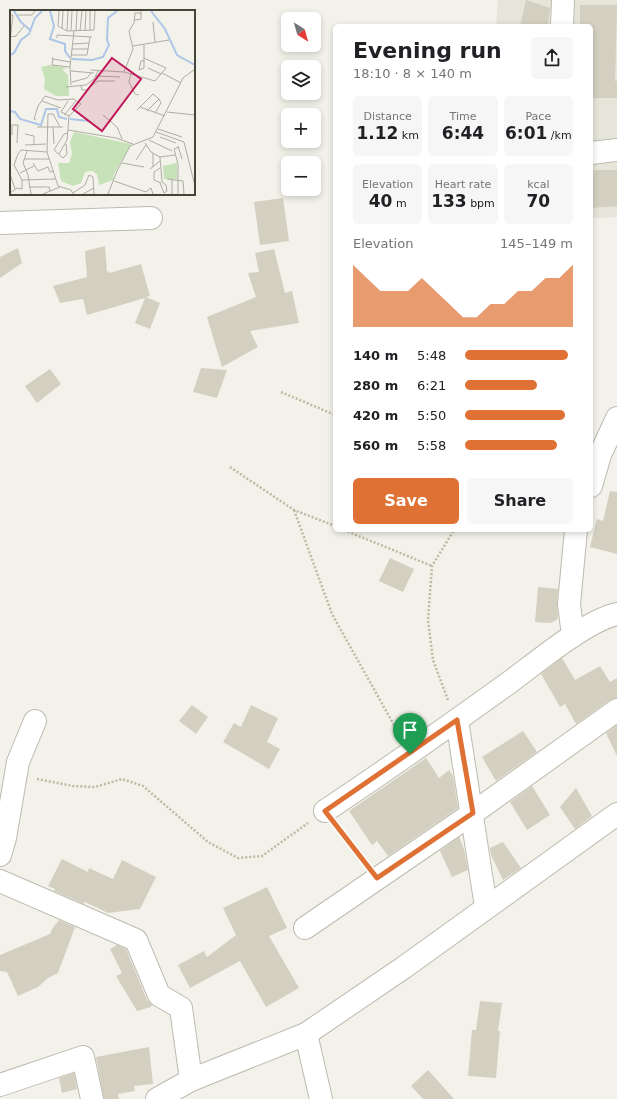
<!DOCTYPE html>
<html lang="en">
<head>
<meta charset="utf-8">
<style>
	:root { --surface:#fff; --page:#f6f6f6; --text:#202124; --muted:#757577; --accent:#e07134 }
	body { margin:0; font-family:"DejaVu Sans",sans-serif; background:var(--page); color:var(--text); height:100vh; display:flex; flex-direction:column; font-size:15px; white-space:nowrap }
	* { box-sizing:border-box; margin:0 }
	p { font-size:13px; color:var(--muted) }
	.icon { flex:none; width:22px; height:22px; fill:none; stroke:currentColor; stroke-width:2; stroke-linecap:round; stroke-linejoin:round }
	.map { position:relative; flex:1; overflow:hidden }
	.side { position:absolute; left:333px; top:24px; width:260px; height:508px; display:flex; flex-direction:column; background:var(--surface); border-radius:6px; box-shadow:0 2px 6px #0003 }
	.side>* { flex:none }
	.needle { width:26px; rotate:143deg }
	.buttons { position:absolute; left:281px; top:12px; display:grid; gap:8px }
	.buttons a { display:grid; place-items:center; width:40px; height:40px; border-radius:6px; background:var(--surface); box-shadow:0 2px 6px #0003; font-size:20px }
	.pin { position:absolute; display:grid; place-items:center; width:34px; height:34px; color:#fff; margin:-41px -17px; border-radius:50% 50% 50% 0; rotate:-45deg; box-shadow:0 0 4px #0007 }
	.pin .icon { rotate:45deg }
	.round { display:grid; place-items:center; flex:none; width:42px; height:42px; border-radius:6px; background:var(--page) }
	.head { display:flex; align-items:center; justify-content:space-between; height:68px; padding:0 20px }
	h1 { font-size:22px; font-weight:700; line-height:30px }
	.figures { display:grid; grid-template-columns:repeat(3,1fr); gap:6px; height:68px; padding:4px 20px }
	.figures div { display:grid; align-content:center; border-radius:6px; background:var(--page); text-align:center }
	.figures b { font-size:17px; font-weight:700 }
	.figures small { font-size:11px; font-weight:400 }
	.figures p { font-size:11px }
	.chart { height:112px; padding:8px 20px }
	.chart p { display:flex; justify-content:space-between }
	.chart svg { width:100%; height:72px; margin-top:4px; fill:var(--accent); opacity:.7 }
	.primary-button { display:flex; gap:8px; margin-top:auto; padding:8px 20px }
	.primary-button a { flex:1; height:46px; border-radius:6px; background:var(--accent); color:#fff; font-size:16px; font-weight:700; line-height:46px; text-align:center }
	.primary-button a+a { background:var(--page); color:var(--text) }
	ul { padding:0 20px; list-style:none; font-size:13px }
	li { display:grid; grid-template-columns:64px 48px 1fr; align-items:center; height:30px }
	li i { height:10px; border-radius:5px; background:var(--accent) }
	.map>svg:first-child { display:block }
	.residential { fill:#e6e5d9 }
	.building { fill:#d3d0c1 }
	.lines { fill:none; stroke-linecap:round; stroke-linejoin:round }
	.street-casing { stroke:#bebbae; stroke-width:24 }
	.path { stroke:#beb9a1; stroke-width:2.5; stroke-dasharray:2 2; stroke-linecap:butt }
	.street { stroke:#fff; stroke-width:22 }
	.route-casing { stroke:#fff; stroke-width:8 }
	.route { stroke:#e07134; stroke-width:5 }
	.inset-river { fill:none; stroke:#aec5e8; stroke-width:2 }
	.inset-road { fill:none; stroke:#aeaca3; stroke-width:1 }
	.view { fill:#c2185b; fill-opacity:0.15; stroke:#c2185b; stroke-width:2 }
	.inset-edge { fill:none; stroke:#464439; stroke-width:2 }
</style>
</head>
<body>
<div class="map">
<svg width="617" height="1099" viewBox="0 0 617 1099">
	<rect width="100%" height="100%" fill="#f3f2ea"/>
	<!-- residential -->
	<path class="residential" d="M498,0H617V217L591,218V26H496Z"/>
	<!-- building -->
	<g class="building">
		<path d="M526,0L550,8L548,26H520Z"/>
		<path d="M580,5H617L615,81H617V98H591V24H580Z"/>
		<path d="M591,170H617V206L591,208Z"/>
		<path d="M283,198L289,241L260,245L254,202Z"/>
		<path d="M105,246L107,272L109,271V273L141,264L150,296L146,297L160,303L150,329L135,323L145,298L87,315L83,299L60,303L53,286L87,277L85,251Z"/>
		<path d="M18,248L22,263L0,278V257Z"/>
		<path d="M274,249L285,293L292,291L299,323L250,331L258,347L222,367L207,317L256,297L248,273L259,272L255,253Z"/>
		<path d="M201,368L227,370L217,398L193,392Z"/>
		<path d="M50,369L61,384L37,403L25,386Z"/>
		<path d="M610,491L617,492V554L590,547L597,519L603,521Z"/>
		<path d="M390,558L414,569L403,592L379,581Z"/>
		<path d="M538,587L558,589L557,603L558,619L551,623L535,622Z"/>
		<path d="M562,658L575,680L600,666L610,682L617,678V698L610,700L576,724L565,704L560,707L541,674Z"/>
		<path d="M192,705L208,717L196,734L179,721Z"/>
		<path d="M251,705L278,718L267,742L280,749L269,769L223,742L234,723L241,727Z"/>
		<path d="M617,725V756L606,733Z"/>
		<path d="M523,731L537,752L496,781L482,757Z"/>
		<path d="M426,758L439,778L449,770L453,776L458,808L388,856L377,841L372,845L349,811Z"/>
		<path d="M532,786L550,815L527,830L510,802Z"/>
		<path d="M576,788L592,816L575,829L560,807Z"/>
		<path d="M459,837L464,849L468,870L452,877L440,851Z"/>
		<path d="M503,842L521,868L503,880L491,855L490,848Z"/>
		<path d="M62,859L88,872L89,868L113,879L122,860L156,877L140,909L108,913L85,902L84,904L54,891L55,889L48,886Z"/>
		<path d="M267,887L287,928L269,936L299,988L266,1007L240,961L190,988L178,965L204,951L207,957L236,935L223,908Z"/>
		<path d="M59,920L75,927L58,973L48,978L38,987L18,996L7,972L0,971V955L50,934L52,929Z"/>
		<path d="M117,945L126,949L147,1000L152,1005L151,1007L137,1011L116,976L122,973L110,949Z"/>
		<path d="M480,1001L502,1003L498,1031H500L496,1078L468,1076L472,1030H476Z"/>
		<path d="M149,1047L153,1084L134,1086L135,1091L118,1094L119,1099H104L96,1057Z"/>
		<path d="M428,1070L454,1099H423L411,1086Z"/>
		<path d="M74,1073L77,1089L62,1093L59,1078Z"/>
	</g>
	<g class="lines">
		<defs>
			<g id="street">
				<path d="M562,26L563,0"/>
				<path d="M591,153L617,150"/>
				<path d="M0,223L151,218"/>
				<path d="M591,486L600,455L617,418"/>
				<path d="M573,636L569,604L576,530"/>
				<path d="M457,720L486,907"/>
				<path d="M325,811C388,769 449,726 510,682C537,662 586,621 617,614"/>
				<path d="M0,855L5,838L18,762L35,721"/>
				<path d="M0,881L136,940L159,995L181,1008L191,1080"/>
				<path d="M305,928L473,813L617,710"/>
				<path d="M306,1034L321,1099"/>
				<path d="M0,1085L83,1057L92,1099"/>
				<path d="M157,1099L191,1080L306,1034L403,968L617,814"/>
			</g>
		</defs>
		<!-- street casing -->
		<use href="#street" class="street-casing"/>
		<!-- path -->
		<g class="path">
			<path d="M281,392L335,415"/>
			<path d="M230,467L294,510L335,526"/>
			<path d="M294,510L332,614L399,734"/>
			<path d="M344,530L432,566"/>
			<path d="M448,700L433,660L428,620L432,566L454,530"/>
			<path d="M37,779L73,786L95,787L122,779L143,786L208,842L238,858L262,856L308,823"/>
			<path d="M338,827L364,862"/>
		</g>
		<!-- street -->
		<use href="#street" class="street"/>
	</g>
	<g class="lines">
		<defs>
			<path id="route" d="M457,720L473,813L377,878L325,811Z"/>
		</defs>
		<!-- route casing -->
		<use href="#route" class="route-casing"/>
		<!-- route -->
		<use href="#route" class="route"/>
	</g>
	<!-- overview -->
	<g transform="translate(10 10)">
		<rect width="185" height="185" fill="#f3f2ea"/>
		<path d="M40,55L59,58L52,59L58,65L59,86H46L34,79L35,69L31,57ZM64,122L121,134L104,164L103,170L89,175L87,164L82,161L75,162L71,173L63,176L51,171L48,153H59L62,144L60,132ZM167,153V169H154L153,156Z" fill="#c7e2b8"/>
		<path class="inset-river" d="M4,1L11,12L21,21M40,1L44,16L40,29L55,34V41L60,48M141,1L155,19L167,45L185,55M0,45L4,43L11,30L19,24L25,8L32,1M62,49L82,50L93,47L99,35L97,30L98,8L107,1M0,101L5,102L10,109L31,115L36,99H47L49,107L57,109M60,109L79,111"/>
		<path class="inset-road" d="M49,1L48,16L57,21L84,20L85,1M0,5H3L0,31M8,5H22L25,1M125,10L131,9V1M143,12L145,32M52,19L53,1M57,21L58,1M61,21L62,1M66,21L67,1M70,21L72,1M75,21L76,1M80,21V1M0,27L6,26L14,16M47,28V25L82,27M63,34L79,33M123,36L159,30M62,39H78M61,45H77M77,45L80,27M43,47L42,55L60,57M43,49L60,52M134,51H131L129,60L134,58V48M138,58L151,64M81,60L114,62L145,71L156,58L134,48V34M61,61L84,63M114,62L123,39L119,21L124,13L125,3H131M121,63L119,72L125,84L129,85M152,63L171,73M85,66L110,67M87,71H105M62,72L77,68L81,63M61,75L60,57L64,21M71,76L72,80H76L88,71M56,77L76,75L84,69L88,61M32,91L51,98M58,91L51,102L59,106M130,97L155,106M127,100L143,84L149,89M137,101L149,89M157,102L185,105M145,103L151,93L149,89M54,105L66,91M93,105L107,117L112,129M26,110L24,109L28,96L35,86L48,90L64,89L71,94L59,106M27,117H53M43,117L44,134M50,117L43,104H38L37,142L48,176L61,180L63,184M148,119L172,127M58,120L106,128L123,134M146,122L174,132L185,176M15,124L24,126V135M2,125V115H8L7,133M150,127L166,133M139,130L162,141M135,133L141,142L150,147L165,145M56,134L57,144L53,148L44,140L54,124L58,123M15,135L36,134M168,136L172,149M17,141L13,153L18,165L21,184M49,144L57,130L59,106M150,147L152,172M14,149H39M126,150L136,135M23,153L28,161L38,157L40,162L44,161M112,153L134,157M143,157V143M150,158L144,162V170L151,173M140,159L150,151M10,163L24,156M0,164L5,179M157,169L173,171L174,184M162,169V184M12,170L45,169M104,171L136,182L141,178L143,184M150,173L154,183L157,181L156,175L152,172M19,177H39L40,181M12,179V170L4,155L8,144L11,140L37,142M0,183L7,178L12,179M63,183L75,175L79,165L83,167L84,184M33,184L50,177M73,184L84,178M98,184L107,161L120,136L143,127L173,68L185,59M168,184V154L164,139L169,137"/>
		<path class="view" d="M102,48L131,69L92,121L63,99Z"/>
		<rect width="185" height="185" class="inset-edge"/>
	</g>
</svg>
<div class="buttons">
<a><svg class="needle" viewBox="-14 -14 28 28"><path d="M0-13l5 13h-10z" fill="#e53935"/><path d="M0 13l5-13h-10z" fill="#757577"/></svg></a>
<a><svg class="icon" aria-label="layers" viewBox="0 0 24 24"><path d="M12 4l9 5-9 5-9-5zM3 14l9 5 9-5"/></svg></a>
<a>+</a>
<a>−</a>
</div>
<div class="pin" style="left:410px;top:754px;background:#1e9e55"><svg class="icon" aria-label="arrive" viewBox="0 0 24 24"><path d="M6 21V4h12l-3 4 3 4H6"/></svg></div>
<section class="side">
<div class="head"><div><h1>Evening run</h1><p>18:10 · 8 × 140 m</p></div><a class="round"><svg class="icon" aria-label="share" viewBox="0 0 24 24"><path d="M12 15V3M7 8l5-5 5 5M5 13v7h14v-7"/></svg></a></div>
<div class="figures">
<div><p>Distance</p><b>1.12<small> km</small></b></div>
<div><p>Time</p><b>6:44</b></div>
<div><p>Pace</p><b>6:01<small> /km</small></b></div>
</div>
<div class="figures">
<div><p>Elevation</p><b>40<small> m</small></b></div>
<div><p>Heart rate</p><b>133<small> bpm</small></b></div>
<div><p>kcal</p><b>70</b></div>
</div>
<div class="chart"><p><span>Elevation</span>145–149 m</p>
<svg viewBox="0 0 160 44" preserveAspectRatio="none"><path d="M0 44V6L10 14L20 22L30 22L40 22L50 14L60 22L70 30L80 38L90 38L100 30L110 30L120 22L130 22L140 14L150 14L160 6V44z"/></svg>
</div>
<ul>
<li><b>140 m</b>5:48<i style="width:95%"></i></li>
<li><b>280 m</b>6:21<i style="width:67%"></i></li>
<li><b>420 m</b>5:50<i style="width:93%"></i></li>
<li><b>560 m</b>5:58<i style="width:85%"></i></li>
</ul>
<div class="primary-button"><a>Save</a><a>Share</a></div>
</section>
</div>
</body>
</html>
